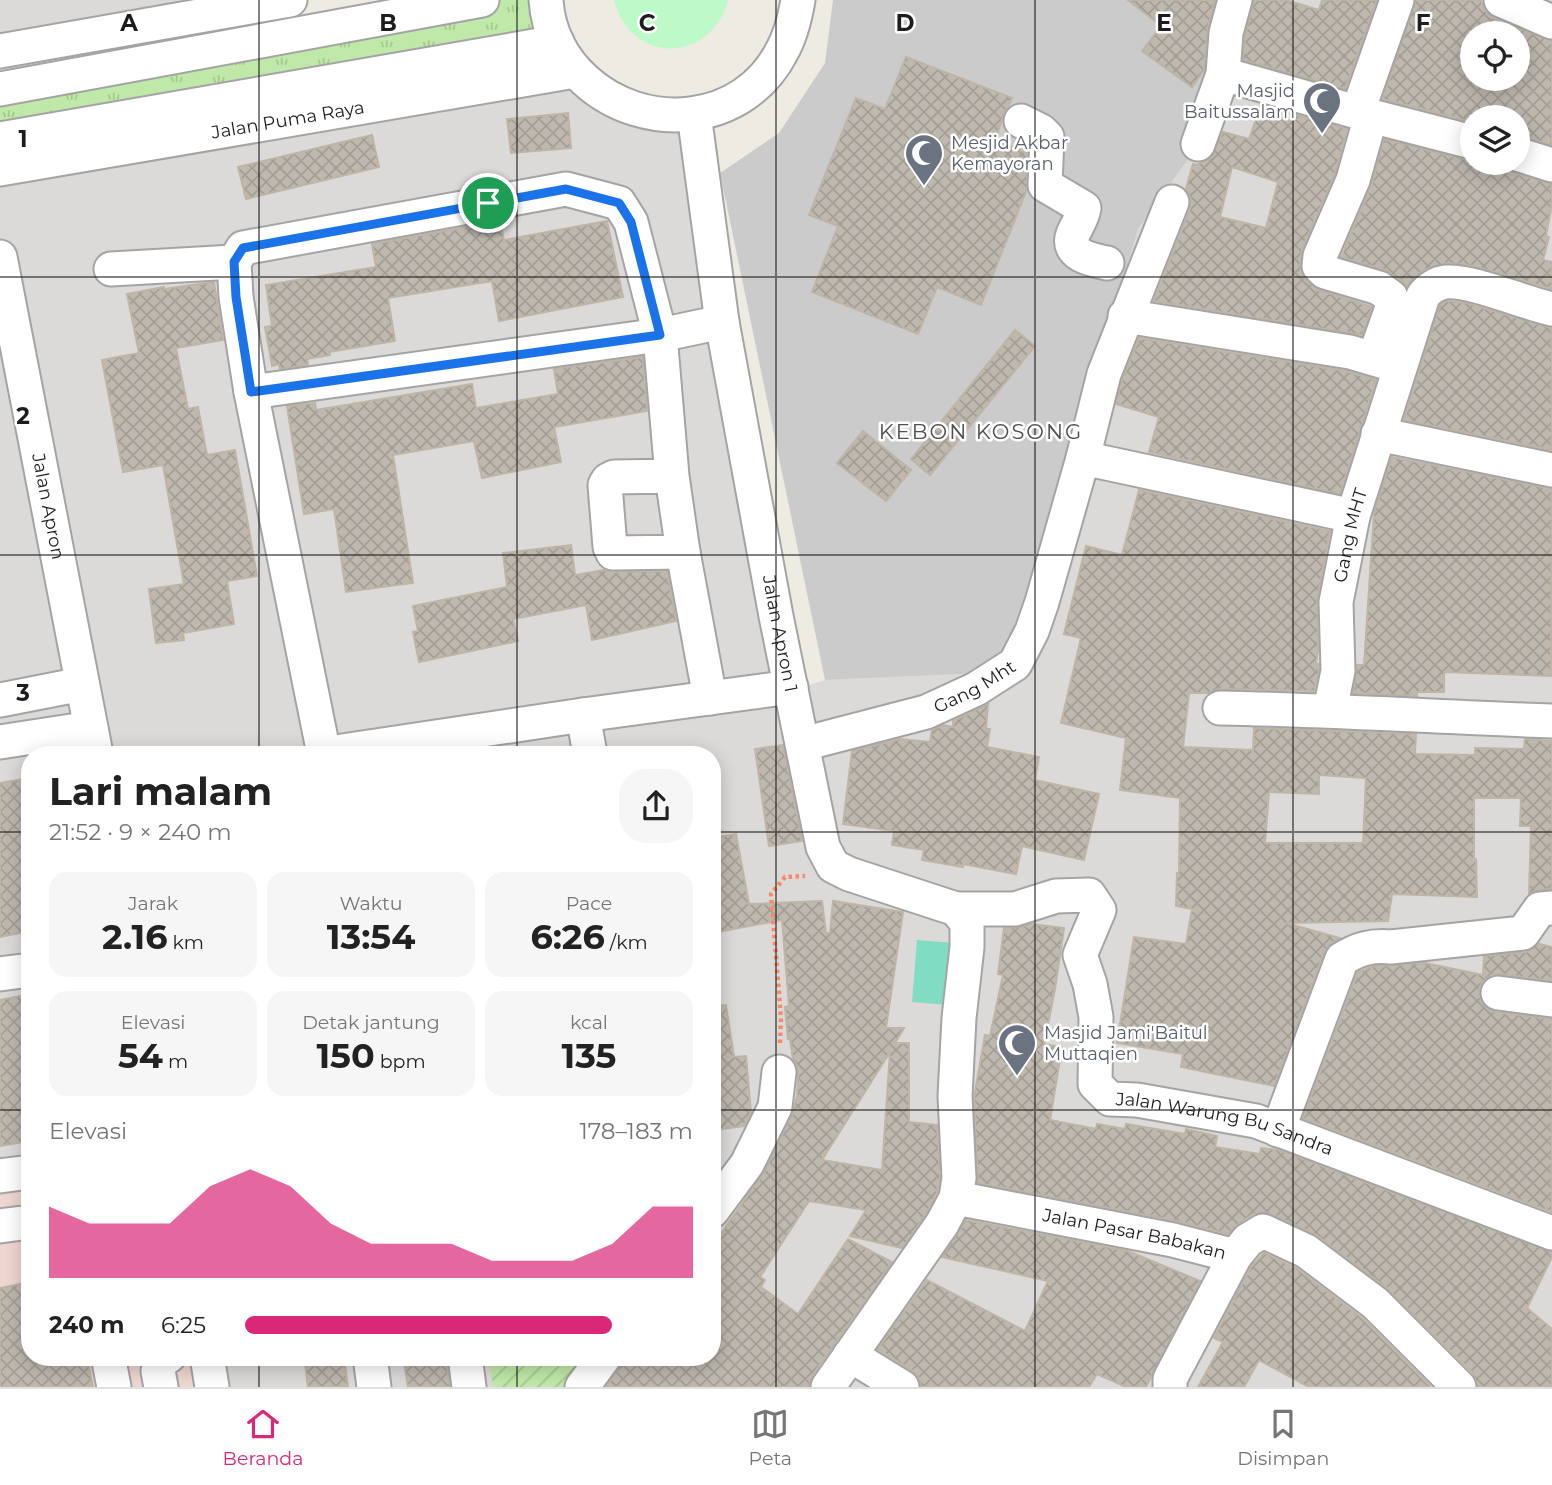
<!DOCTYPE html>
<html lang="id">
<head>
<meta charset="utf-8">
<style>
	:root { --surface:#fff; --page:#f6f6f6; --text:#222; --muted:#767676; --line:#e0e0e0; --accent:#db2777 }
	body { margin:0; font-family:Montserrat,sans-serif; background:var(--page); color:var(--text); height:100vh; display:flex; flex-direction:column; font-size:26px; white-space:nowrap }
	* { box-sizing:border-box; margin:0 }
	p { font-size:23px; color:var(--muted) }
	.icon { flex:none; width:38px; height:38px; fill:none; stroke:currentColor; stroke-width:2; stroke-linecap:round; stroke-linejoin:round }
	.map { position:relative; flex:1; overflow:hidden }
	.details { position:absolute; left:21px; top:746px; width:700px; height:620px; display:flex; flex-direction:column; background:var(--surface); border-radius:28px; box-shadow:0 4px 18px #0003 }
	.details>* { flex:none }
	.tools { position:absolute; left:1460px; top:21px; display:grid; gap:14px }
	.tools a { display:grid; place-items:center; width:70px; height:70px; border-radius:50%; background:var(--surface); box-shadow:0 4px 18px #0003; font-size:35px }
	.pin { position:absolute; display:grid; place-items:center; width:60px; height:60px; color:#fff; margin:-30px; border:4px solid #fff; border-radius:50%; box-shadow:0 2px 7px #0007 }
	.round { display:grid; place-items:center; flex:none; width:74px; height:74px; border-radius:28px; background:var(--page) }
	.head { display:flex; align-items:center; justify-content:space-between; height:119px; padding:0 28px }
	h1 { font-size:38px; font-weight:700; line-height:52px }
	.figures { display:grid; grid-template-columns:repeat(3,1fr); gap:10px; height:119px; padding:7px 28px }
	.figures div { display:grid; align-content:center; border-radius:18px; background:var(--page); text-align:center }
	.figures b { font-size:35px; font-weight:700 }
	.figures small { font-size:19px; font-weight:400 }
	.figures p { font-size:19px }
	.chart { height:196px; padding:14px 28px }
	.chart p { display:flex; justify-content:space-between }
	.chart svg { width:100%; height:126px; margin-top:7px; fill:var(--accent); opacity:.7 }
	ul { padding:0 28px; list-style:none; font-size:23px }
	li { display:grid; grid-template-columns:112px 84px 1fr; align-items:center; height:52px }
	li i { height:18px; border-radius:9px; background:var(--accent) }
	.menu { display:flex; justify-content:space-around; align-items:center; height:98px; border-top:2px solid var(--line); background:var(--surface); font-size:19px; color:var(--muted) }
	.menu a { display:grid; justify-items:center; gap:4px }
	.menu .active { color:var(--accent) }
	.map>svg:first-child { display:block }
	.residential { fill:#dbdad9; fill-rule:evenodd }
	.commercial { fill:#efd6d1 }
	.religious { fill:#cbcbcb }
	.grass { fill:url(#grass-tufts) }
	.park { fill:#bef9ca }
	.garden { fill:url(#garden-furrows) }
	.pitch { fill:#80ddc4 }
	.building { fill:url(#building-cross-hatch); stroke:#bfb4a5; stroke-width:2; fill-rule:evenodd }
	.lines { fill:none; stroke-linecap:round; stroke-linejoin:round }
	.minor-casing { stroke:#a4a4a4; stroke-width:37 }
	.path { stroke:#f98968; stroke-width:4.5; stroke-dasharray:3.5 3.5; stroke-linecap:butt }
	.minor { stroke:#fff; stroke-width:33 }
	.route-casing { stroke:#fff; stroke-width:14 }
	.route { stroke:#1a73e8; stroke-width:9 }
	.grid { fill:none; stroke:#1d1d1d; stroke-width:2; stroke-opacity:0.55 }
	.labels { text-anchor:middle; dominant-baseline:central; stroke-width:5; stroke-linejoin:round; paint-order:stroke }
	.worship-label { font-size:18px; fill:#5b616d; stroke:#fff; text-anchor:start }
	.street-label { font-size:18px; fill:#1d1d1d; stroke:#fff }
	.quarter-label { font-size:21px; letter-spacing:2px; fill:#505050; stroke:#fff }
	.grid-label { font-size:23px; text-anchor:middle; font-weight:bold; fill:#1d1d1d; stroke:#fff; stroke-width:5; stroke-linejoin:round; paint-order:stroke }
</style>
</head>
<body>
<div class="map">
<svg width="1552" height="1387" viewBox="0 0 1552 1387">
	<defs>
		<pattern id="grass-tufts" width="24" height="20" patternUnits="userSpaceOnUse" patternTransform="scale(1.75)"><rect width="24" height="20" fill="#c0e8a8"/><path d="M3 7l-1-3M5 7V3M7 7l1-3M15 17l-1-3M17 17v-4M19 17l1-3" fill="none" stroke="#a5c790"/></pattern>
		<pattern id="garden-furrows" width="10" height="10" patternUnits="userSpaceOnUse" patternTransform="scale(1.75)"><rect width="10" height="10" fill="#c0e8a8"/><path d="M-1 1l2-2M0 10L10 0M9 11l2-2" fill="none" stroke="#a5c790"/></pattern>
		<pattern id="building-cross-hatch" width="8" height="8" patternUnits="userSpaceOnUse" patternTransform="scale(1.75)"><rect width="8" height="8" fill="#beb8af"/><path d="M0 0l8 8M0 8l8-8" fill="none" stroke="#a39e96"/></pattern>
	</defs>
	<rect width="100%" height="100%" fill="#eeebe2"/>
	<!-- residential -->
	<g class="residential">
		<path d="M0,0H281L0,46Z"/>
		<path d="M1219,0H1552V1387H212L207,1356H712V754H30V1186L0,1191V171L575,71L694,114L791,687L738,707L825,680L1009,672L1138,229L1244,81ZM1472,33H1517V79H1472ZM1472,117H1517V163H1472Z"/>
	</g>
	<!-- commercial -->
	<path class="commercial" d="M30,1186V1356H208L214,1387H0V1191Z"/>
	<!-- religious -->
	<path class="religious" d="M833,0H1219L1244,81L1138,229L1009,672L825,680L720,173L779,133L825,63Z"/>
	<!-- grass -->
	<path class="grass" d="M477,0H547L551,26L0,138V83Z"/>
	<!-- park -->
	<path class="park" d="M614,0H728C711,64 630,65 614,0Z"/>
	<!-- garden -->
	<path class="garden" d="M488,1356H587L564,1387H493Z"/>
	<!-- pitch -->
	<path class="pitch" d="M917,940L954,943L948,1005L912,1002Z"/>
	<!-- building -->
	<g class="building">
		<path d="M1128,0H1215L1207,31L1204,70L1192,87L1142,51L1161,26Z"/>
		<path d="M1254,0H1286L1319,10L1322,0H1377L1345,89L1243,60L1245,36Z"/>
		<path d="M1416,0H1481L1485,11L1493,18L1552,41V145L1517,135V117H1472V122L1383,99ZM1472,33H1517V79H1472Z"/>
		<path d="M906,57L1012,98L1004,113L995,141L1027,153V189L981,305L937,287L918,334L812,292L838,226L809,215L856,98L885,109Z"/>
		<path d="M1261,105L1347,129L1335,174L1302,249L1300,265L1305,279L1319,290L1372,307L1362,335L1154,301L1190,209L1191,199L1186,189L1193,164L1197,165L1211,158L1223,132L1249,139ZM1232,167L1278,182L1266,228L1220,217Z"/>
		<path d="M568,113L571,148L511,153L507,119Z"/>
		<path d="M372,135L379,167L246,199L238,167Z"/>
		<path d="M1384,139L1472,161V163H1500L1511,172L1552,184V204L1546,236L1549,237L1543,260L1552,262V289L1474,266L1447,263L1423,270L1406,287L1403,282L1385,270L1341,257L1371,187Z"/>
		<path d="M500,221L504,240L607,221L623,297L499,321L492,281L388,298L395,341L329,352L330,355L307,359L308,365L280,369L279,364L272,366L265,327L272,326L266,285L376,267L372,244Z"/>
		<path d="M214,282L223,340L176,348L188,409L198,407L207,455L235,450L257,576L227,581L234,624L183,633L184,640L156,643L149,589L184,584L163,465L123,472L102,360L139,353L127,294L164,287V289Z"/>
		<path d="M1447,301L1466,303L1552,328V450L1404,420L1440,305Z"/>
		<path d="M1015,330L1035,346L930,475L911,459Z"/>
		<path d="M1139,338L1346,371L1376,380L1340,494L1149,452L1159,417L1116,404L1122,380Z"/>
		<path d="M643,357L647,411L554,427L561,462L482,478L474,441L393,455L413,583L346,592L334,509L304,514L287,406L315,403L316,410L472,384L476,408L558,394L554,369Z"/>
		<path d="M863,431L911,470L886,501L837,463Z"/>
		<path d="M1392,457L1552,489L1551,676L1444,672V692H1417V696L1353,693L1357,665H1364L1374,513Z"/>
		<path d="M1139,490L1330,531L1317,599L1318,650L1316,664H1319V669L1314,691L1220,689L1208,693H1189L1183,747L1253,750L1254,728L1416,734L1415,754L1475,755V748L1524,749L1525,739L1552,741V889L1538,890L1529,894L1531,826H1520L1521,798H1474V859H1476L1477,897L1392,894L1388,921L1286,923L1340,938L1332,943L1324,952L1274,1086L1181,1067L1183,1054L1117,1043L1134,937L1186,944L1192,909L1176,906L1177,873H1179L1180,798L1120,790L1126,738L1061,723L1081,638L1064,634L1086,546L1122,555ZM1319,775L1366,778L1363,843H1265L1269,792L1319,794Z"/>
		<path d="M571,545L575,575L604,570L613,572L667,571L676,621L592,640L586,605L513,619L518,641L419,662L413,632L418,631L413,606L507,587L503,553Z"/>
		<path d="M988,704L986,729H990L987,747L1039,757L1035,780L1099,794L1084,860L1022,846L1016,874L963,864V867L922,860L924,850L892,845L894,831L843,824L852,751L900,739L930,742L932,730L943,725L953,727V721Z"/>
		<path d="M783,745L802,841L769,846L755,749Z"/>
		<path d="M30,778V931L0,937V783Z"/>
		<path d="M736,834L749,904L822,901L826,933H830L833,901L903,912L886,1028H904L895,1043H909V1122L937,1125L940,1177L937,1192L926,1214L902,1248L850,1236L866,1210L809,1201L760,1277L765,1280L761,1287L798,1314L848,1239L892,1262L812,1376L809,1387H606L626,1356H712V1258L723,1241L718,1238L764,1172L792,1115L797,1096L798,1074L797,1065L793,1059L790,1039H788L785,1007L789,1006L782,920L712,933V838ZM890,1052L882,1170L822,1160Z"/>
		<path d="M1032,924L1064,928L1055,989L1044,1044L1062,1047L1050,1120L1096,1129L1097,1124L1125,1129L1126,1124L1185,1134L1186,1129L1217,1136L1215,1147L1260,1154L1261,1148L1279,1150L1552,1252V1257L1527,1308L1552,1329V1387H1478L1473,1373L1387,1288L1317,1235L1271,1214L1263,1212L1253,1214L1238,1224L1228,1234L1177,1221L978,1183L974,1097L985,1035L990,1036L1003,975L998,974L1004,928L1020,927Z"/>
		<path d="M1539,944L1552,947V981L1500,974L1491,975L1482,982L1479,991L1481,1001L1486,1008L1495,1012L1552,1019V1212L1303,1118L1358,972L1374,966L1425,963L1483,975L1484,956L1526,952Z"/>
		<path d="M30,994V1141L0,1146V1000Z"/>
		<path d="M726,1005L734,1057L746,1056L751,1112L744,1126L712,1130V1006Z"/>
		<path d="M966,1220L1128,1251L1200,1281L1146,1387H1126L1097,1374L1089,1387H921L919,1378L913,1371L878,1349L927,1280L1025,1331L1048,1281L942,1257Z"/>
		<path d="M1264,1253L1296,1268L1362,1318L1430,1386L1429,1387H1309L1259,1360L1244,1387H1198L1223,1342L1214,1338L1251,1267Z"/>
		<path d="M30,1282V1356H87L93,1387H0V1288Z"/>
		<path d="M304,1356H344L348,1387H308Z"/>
		<path d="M403,1356H446L450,1387H408Z"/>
	</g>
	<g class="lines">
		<defs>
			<g id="minor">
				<path d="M546,0C548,31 562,59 585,80C644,134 744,126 782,51C791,35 795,18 798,0"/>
				<path d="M1501,0L1552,22"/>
				<path d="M0,51L290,0"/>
				<path d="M1223,74L1371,116L1472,142"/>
				<path d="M0,89L482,0"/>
				<path d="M1358,111L1397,0"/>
				<path id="s1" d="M694,114L722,322L776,616L823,847L833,866L849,874L956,909L967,923V947L959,1018L955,1096L959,1178L956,1198L942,1224L828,1387"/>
				<path d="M1371,116L1353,180L1320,256L1319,266L1325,272L1379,288L1391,297L1393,305L1374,358"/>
				<path d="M1021,121L1041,131L1047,137L1045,185L1084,208C1083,217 1077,225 1073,234C1065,255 1092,260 1107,263"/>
				<path d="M0,139L557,42"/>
				<path d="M1198,144L1223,74L1226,33L1235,0"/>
				<path d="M1517,154L1552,165"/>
				<path id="s2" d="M0,169L575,71"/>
				<path id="s3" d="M0,257L96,754"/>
				<path d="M111,269L234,262"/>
				<path d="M1125,316L1350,352L1394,365"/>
				<path d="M251,392L660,335L722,322"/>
				<path d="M1378,434L1552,470"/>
				<path d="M1083,458L1353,516"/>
				<path d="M683,552L710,698"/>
				<path d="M0,700L82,684"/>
				<path d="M1220,708C1331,710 1441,717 1552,721"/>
				<path id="s4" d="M1330,710L1338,671L1336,602L1353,516L1423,296C1428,289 1437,283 1446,282C1472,280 1524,303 1552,309"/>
				<path d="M583,715L590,754"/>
				<path d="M0,742L91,728"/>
				<path id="s5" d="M803,744L926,712L976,689L1015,664L1032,631L1042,602L1083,458L1104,374L1172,202"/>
				<path d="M322,754L583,715L791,687"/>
				<path d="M324,754L251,392L236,297L234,262L243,248L566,189L619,203L631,222L660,335L672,476L683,552L613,553L610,547L605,485L608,480L614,477L672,476"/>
				<path id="s6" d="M956,909H1015L1056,896L1089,895L1099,910L1080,955L1090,984L1096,1017L1095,1084L1110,1099L1137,1100L1256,1121L1552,1233"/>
				<path d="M0,974L30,970"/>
				<path d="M1498,993L1552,1000"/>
				<path d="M1278,1130L1342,959C1358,949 1372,945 1391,947L1523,933L1540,909L1552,908"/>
				<path d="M0,1176L30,1172"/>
				<path id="s7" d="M956,1198L1173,1240L1235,1256"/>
				<path d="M712,1211L747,1164L775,1107L779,1072"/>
				<path d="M0,1226L30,1222"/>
				<path d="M850,1355L902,1387"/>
				<path d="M108,1356L114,1387"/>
				<path d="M207,1356L212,1387"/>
				<path d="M370,1356L374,1387"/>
				<path d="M465,1356L469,1387"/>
				<path d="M161,1387L158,1371L162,1360L169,1356"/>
				<path d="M582,1387L605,1356"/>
				<path d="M1170,1387V1379L1235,1256L1248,1240L1263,1231L1306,1251L1375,1303L1459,1387"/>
			</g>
		</defs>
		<!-- minor casing -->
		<use href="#minor" class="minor-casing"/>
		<!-- path -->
		<path class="path" d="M780,1043L781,1018L771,894L785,877L805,876"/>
		<!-- minor -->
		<use href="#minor" class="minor"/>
	</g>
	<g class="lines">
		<defs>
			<path id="route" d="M566,189L619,203L631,222L660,335L251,392L236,297L234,262L243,248Z"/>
		</defs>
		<!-- route casing -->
		<use href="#route" class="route-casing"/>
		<!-- route -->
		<use href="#route" class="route"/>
	</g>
	<!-- grid -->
	<path class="grid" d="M259,0V754M517,0V754M776,0V1387M1035,0V1387M1293,0V1387M0,277H1552M0,555H1552M0,832H30M712,832H1552M0,1110H30M712,1110H1552M259,1356V1387M517,1356V1387"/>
	<!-- icons -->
	<defs>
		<symbol id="mosque-pin" viewBox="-11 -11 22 30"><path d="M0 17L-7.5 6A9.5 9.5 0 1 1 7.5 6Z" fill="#6b7280" stroke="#fff"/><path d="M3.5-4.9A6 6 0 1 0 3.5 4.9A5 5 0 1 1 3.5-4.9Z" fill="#fff"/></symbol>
	</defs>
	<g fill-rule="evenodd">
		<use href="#mosque-pin" x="1300" y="79" width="44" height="60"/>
		<use href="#mosque-pin" x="902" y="131" width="44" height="60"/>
		<use href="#mosque-pin" x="995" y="1021" width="44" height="60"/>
	</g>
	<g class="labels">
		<!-- worship labels -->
		<g class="worship-label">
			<text x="1295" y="91" text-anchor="end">Masjid<tspan x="1295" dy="21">Baitussalam</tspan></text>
			<text x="951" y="143">Mesjid Akbar<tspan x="951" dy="21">Kemayoran</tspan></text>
			<text x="1044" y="1033">Masjid Jami'Baitul<tspan x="1044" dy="21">Muttaqien</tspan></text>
		</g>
		<!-- street labels -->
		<g class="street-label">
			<text stroke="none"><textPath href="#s2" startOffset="292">Jalan Puma Raya</textPath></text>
			<text stroke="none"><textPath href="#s3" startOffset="254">Jalan Apron</textPath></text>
			<text stroke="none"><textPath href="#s4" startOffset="177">Gang MHT</textPath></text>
			<text stroke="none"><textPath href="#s1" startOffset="527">Jalan Apron 1</textPath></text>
			<text stroke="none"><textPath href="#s5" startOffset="182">Gang Mht</textPath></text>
			<text stroke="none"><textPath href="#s6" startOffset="472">Jalan Warung Bu Sandra</textPath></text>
			<text stroke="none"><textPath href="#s7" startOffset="182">Jalan Pasar Babakan</textPath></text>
		</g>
		<!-- quarter labels -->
		<g class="quarter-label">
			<text x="981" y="431">KEBON KOSONG</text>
		</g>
	</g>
	<g class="grid-label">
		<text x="129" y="31">A</text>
		<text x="388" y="31">B</text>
		<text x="647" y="31">C</text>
		<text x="905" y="31">D</text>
		<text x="1164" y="31">E</text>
		<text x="1423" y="31">F</text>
		<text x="23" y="147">1</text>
		<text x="23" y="424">2</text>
		<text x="23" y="701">3</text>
	</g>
</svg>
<div class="tools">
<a><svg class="icon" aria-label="locate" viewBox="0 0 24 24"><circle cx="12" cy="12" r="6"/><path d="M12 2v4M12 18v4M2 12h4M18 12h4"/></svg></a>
<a><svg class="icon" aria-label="layers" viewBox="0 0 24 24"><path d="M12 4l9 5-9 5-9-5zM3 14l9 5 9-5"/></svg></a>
</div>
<div class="pin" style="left:488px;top:203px;background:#1e9e55"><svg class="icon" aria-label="arrive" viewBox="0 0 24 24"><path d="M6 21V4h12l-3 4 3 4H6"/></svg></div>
<section class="details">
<div class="head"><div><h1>Lari malam</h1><p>21:52 · 9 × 240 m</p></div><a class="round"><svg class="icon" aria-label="share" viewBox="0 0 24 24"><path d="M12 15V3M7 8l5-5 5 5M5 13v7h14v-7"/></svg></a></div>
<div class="figures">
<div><p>Jarak</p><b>2.16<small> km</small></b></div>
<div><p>Waktu</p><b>13:54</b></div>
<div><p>Pace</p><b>6:26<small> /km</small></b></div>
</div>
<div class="figures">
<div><p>Elevasi</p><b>54<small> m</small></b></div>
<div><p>Detak jantung</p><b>150<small> bpm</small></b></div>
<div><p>kcal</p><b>135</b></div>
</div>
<div class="chart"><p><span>Elevasi</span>178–183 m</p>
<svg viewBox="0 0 160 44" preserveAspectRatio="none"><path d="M0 44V19L10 25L20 25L30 25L40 12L50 6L60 12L70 25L80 32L90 32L100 32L110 38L120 38L130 38L140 32L150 19L160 19V44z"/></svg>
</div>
<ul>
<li><b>240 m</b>6:25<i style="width:82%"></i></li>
</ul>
</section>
</div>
<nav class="menu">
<a class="active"><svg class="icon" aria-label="home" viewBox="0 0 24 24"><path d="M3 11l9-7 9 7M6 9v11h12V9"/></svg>Beranda</a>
<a><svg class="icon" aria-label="map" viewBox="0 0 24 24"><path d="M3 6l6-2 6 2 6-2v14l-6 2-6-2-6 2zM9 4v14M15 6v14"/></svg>Peta</a>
<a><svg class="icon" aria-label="saved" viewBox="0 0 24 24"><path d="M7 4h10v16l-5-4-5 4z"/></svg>Disimpan</a>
</nav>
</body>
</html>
